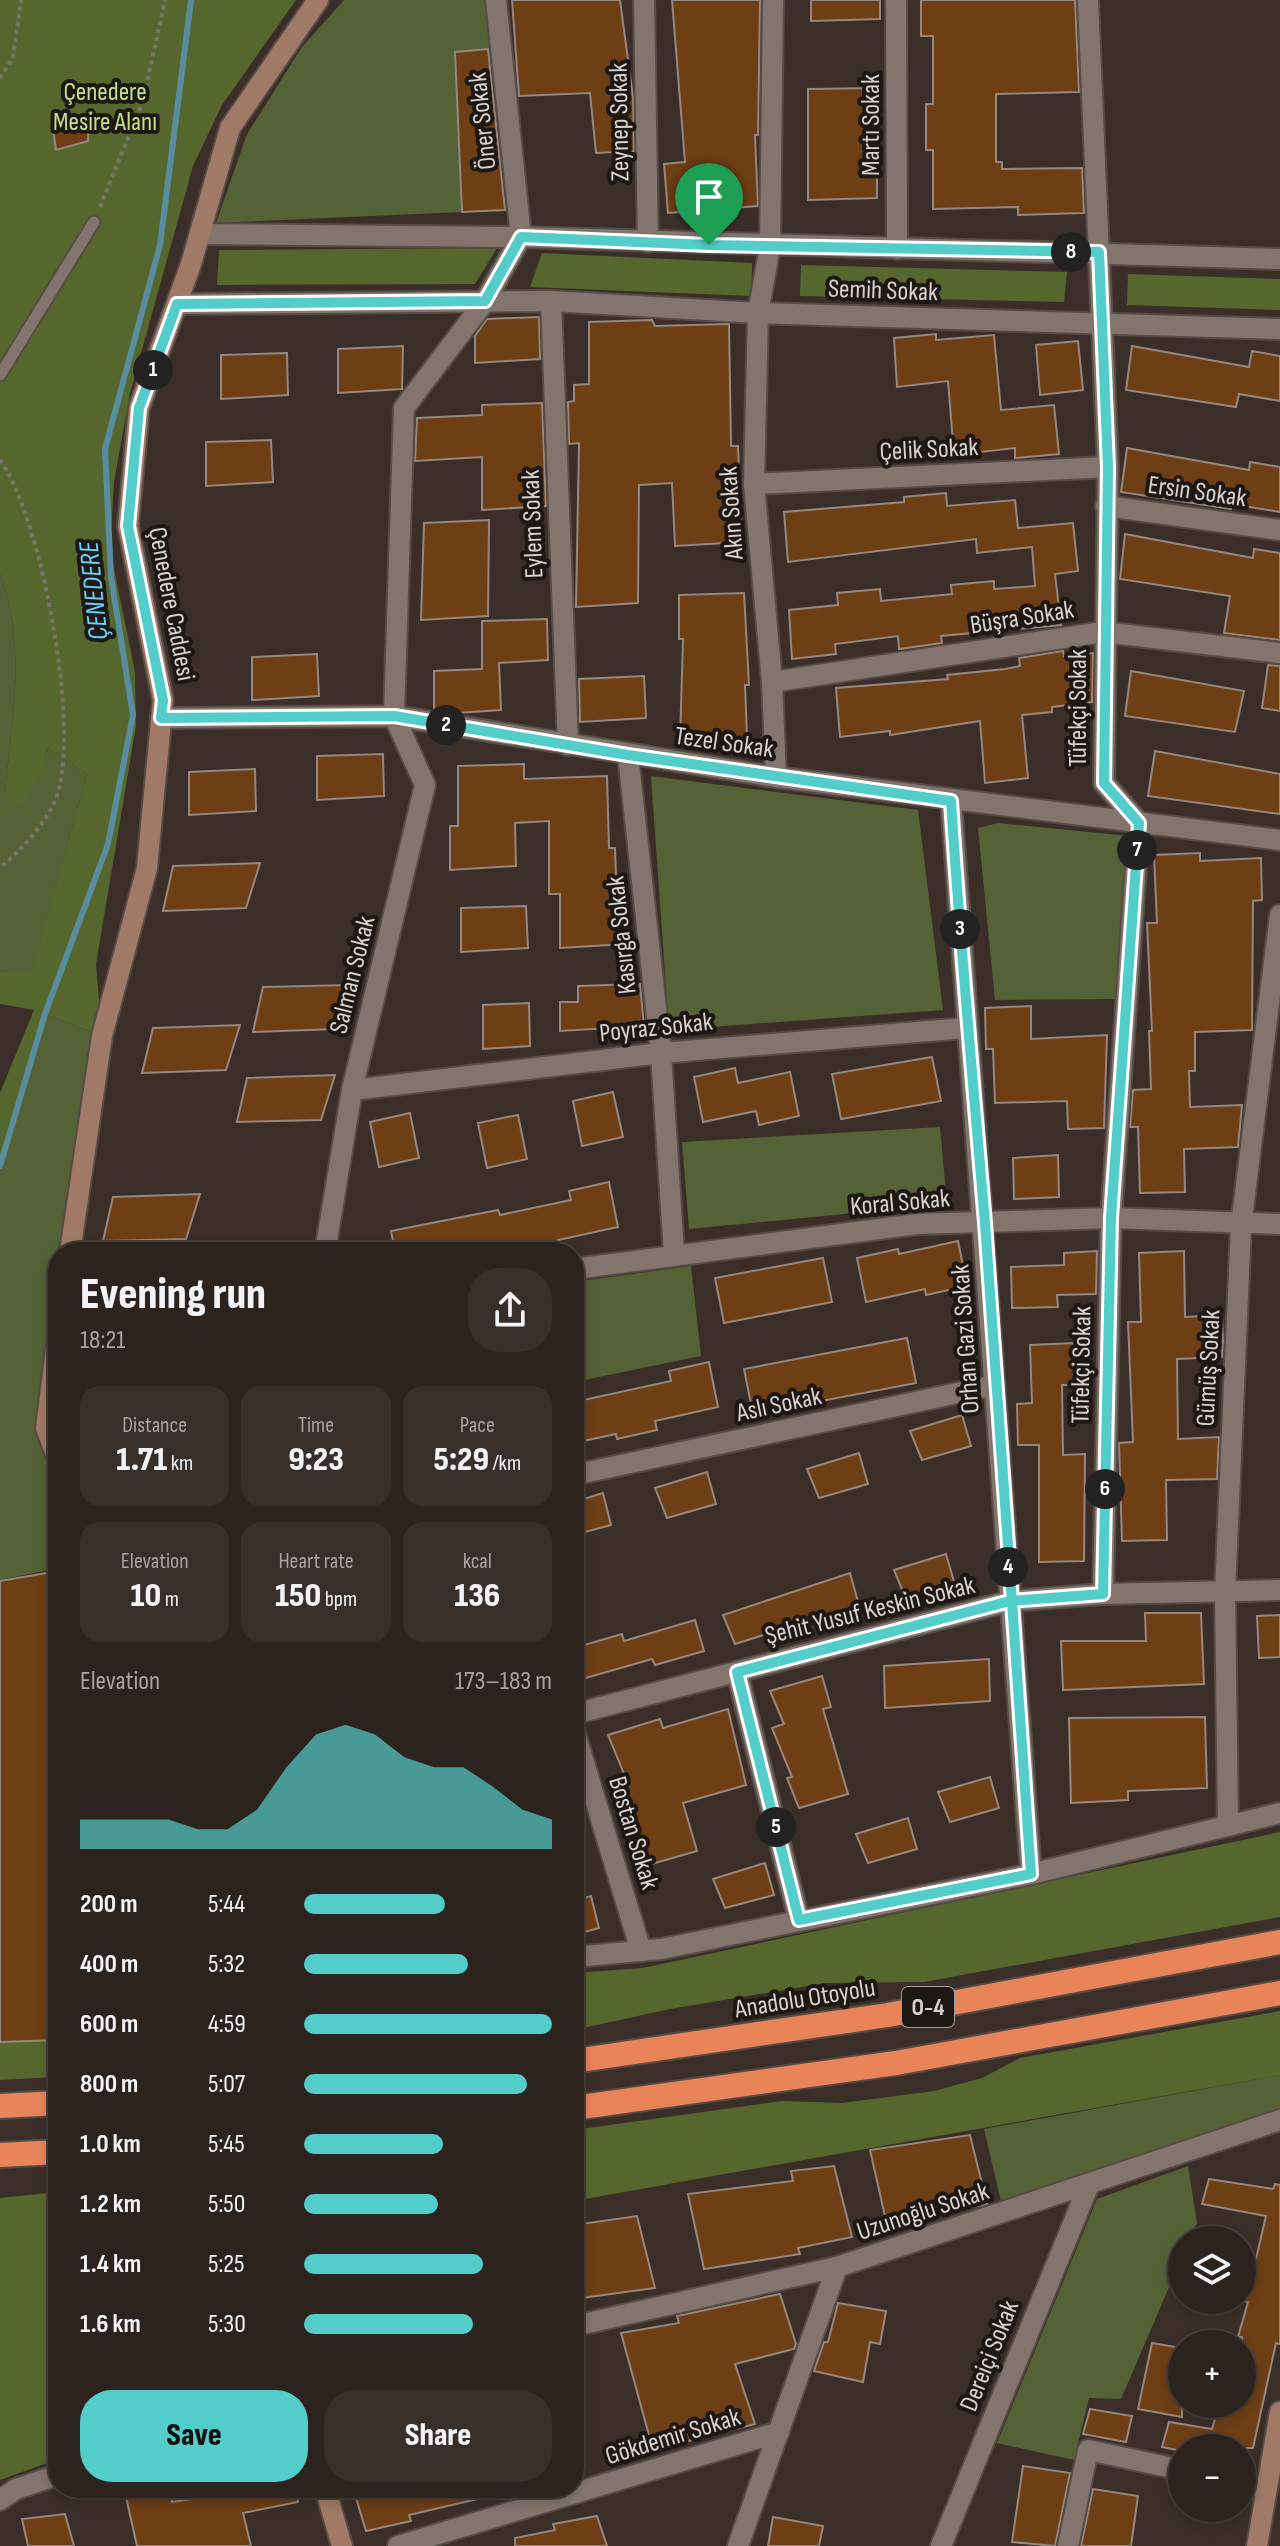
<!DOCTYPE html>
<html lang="en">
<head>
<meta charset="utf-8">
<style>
	:root { --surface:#2c221e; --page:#382f2b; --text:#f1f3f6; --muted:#a6a4a4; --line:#483f3c; --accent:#53cdca }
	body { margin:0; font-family:"Sofia Sans Condensed",sans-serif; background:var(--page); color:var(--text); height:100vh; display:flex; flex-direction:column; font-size:30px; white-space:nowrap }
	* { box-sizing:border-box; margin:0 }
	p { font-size:26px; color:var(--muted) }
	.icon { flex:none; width:44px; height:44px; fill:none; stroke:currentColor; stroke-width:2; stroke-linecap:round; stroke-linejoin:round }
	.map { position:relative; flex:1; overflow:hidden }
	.panel { position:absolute; left:48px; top:1242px; width:536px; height:1256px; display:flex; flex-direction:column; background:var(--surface); border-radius:32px; box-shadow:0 4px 12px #0003,0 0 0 2px var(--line) }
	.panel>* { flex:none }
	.buttons { position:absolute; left:1168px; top:2226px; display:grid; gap:16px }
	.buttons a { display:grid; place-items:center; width:88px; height:88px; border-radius:50%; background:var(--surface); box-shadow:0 4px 12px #0003,0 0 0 2px var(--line); font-size:40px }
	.pin { position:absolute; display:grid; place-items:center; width:68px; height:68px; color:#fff; margin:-82px -34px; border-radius:50% 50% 50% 0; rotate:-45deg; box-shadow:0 0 8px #0007 }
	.pin .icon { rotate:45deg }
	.km { position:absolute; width:40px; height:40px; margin:-20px; border-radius:50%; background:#222; color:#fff; font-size:22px; line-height:40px; text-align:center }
	.round { display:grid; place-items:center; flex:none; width:84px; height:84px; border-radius:32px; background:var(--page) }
	.summary { display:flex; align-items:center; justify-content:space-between; height:136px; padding:0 32px }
	h1 { font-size:44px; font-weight:800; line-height:60px }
	.metrics { display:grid; grid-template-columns:repeat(3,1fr); gap:12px; height:136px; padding:8px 32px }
	.metrics div { display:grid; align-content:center; border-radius:20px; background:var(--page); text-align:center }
	.metrics b { font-size:34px; font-weight:800 }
	.metrics small { font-size:22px; font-weight:400 }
	.metrics p { font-size:22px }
	.chart { height:224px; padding:16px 32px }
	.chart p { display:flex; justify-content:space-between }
	.chart svg { width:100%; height:144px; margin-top:8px; fill:var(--accent); opacity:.7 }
	.cta { display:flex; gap:16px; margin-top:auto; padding:16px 32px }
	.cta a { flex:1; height:92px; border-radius:32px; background:var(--accent); color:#111; font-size:32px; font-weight:800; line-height:92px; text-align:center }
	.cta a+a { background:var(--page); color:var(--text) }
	ul { padding:0 32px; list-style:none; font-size:26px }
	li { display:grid; grid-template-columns:128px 96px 1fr; align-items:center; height:60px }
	li i { height:20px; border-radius:10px; background:var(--accent) }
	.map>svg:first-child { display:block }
	.green { fill:#546236 }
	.forest { fill:#55672c }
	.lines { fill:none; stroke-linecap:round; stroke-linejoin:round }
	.stream { stroke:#588da0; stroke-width:6 }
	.building { fill:#6e3e15; stroke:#95877e; stroke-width:2 }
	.lane-casing { stroke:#564b46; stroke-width:15 }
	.street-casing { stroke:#564b46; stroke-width:24 }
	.secondary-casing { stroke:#564b46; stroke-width:24 }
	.highway-casing { stroke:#564b46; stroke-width:28 }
	.path { stroke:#7d726d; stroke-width:4; stroke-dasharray:4 4; stroke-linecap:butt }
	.lane { stroke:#83756d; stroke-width:11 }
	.street { stroke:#83756d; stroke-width:20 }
	.secondary { stroke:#a17a67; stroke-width:20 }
	.highway { stroke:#e88458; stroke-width:24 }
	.route-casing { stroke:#fff; stroke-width:16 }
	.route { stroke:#53cdca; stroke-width:10 }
	.labels { text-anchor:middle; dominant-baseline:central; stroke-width:8; stroke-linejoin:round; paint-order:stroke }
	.shield { fill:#1e1815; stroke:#a29a96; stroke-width:2 }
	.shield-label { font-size:24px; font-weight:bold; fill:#dad2ce }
	.park-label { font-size:26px; fill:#c4e08a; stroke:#1e1815 }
	.street-label { font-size:26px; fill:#dad2ce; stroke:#1e1815 }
	.water-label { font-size:28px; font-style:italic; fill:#66d2fd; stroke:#1e1815 }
</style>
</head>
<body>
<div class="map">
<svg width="1280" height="2546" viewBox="0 0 1280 2546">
	<rect width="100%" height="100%" fill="#3b2e28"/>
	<!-- green -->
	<g class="green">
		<path d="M344,0H493L497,48L455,52L462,212L216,223L247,134L302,47Z"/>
		<path d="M0,574C27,644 12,720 5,792L43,766L48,748L87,774L31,974L0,971Z"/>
		<path d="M651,776L918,810L943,1010L669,1030Z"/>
		<path d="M998,823L1129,836L1115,999L995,1000L978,828Z"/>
		<path d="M45,1014L102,1036L70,1252H58V1333L46,1428L58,1460V1568L0,1580V1166Z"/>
		<path d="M940,1127L947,1204L689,1229L682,1142Z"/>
		<path d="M691,1266L701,1356L574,1382V1282Z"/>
		<path d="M1280,2075V2108L1002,2206L984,2129Z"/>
		<path d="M1188,2166L1197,2223L1189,2240H1182V2257L1121,2399L1089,2398L1074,2460L997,2443L1097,2199Z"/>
	</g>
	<!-- forest -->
	<g class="forest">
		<path d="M0,0H296L222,105L193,166L130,393L114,482L110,549L135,672L136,726L96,964L102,1036L45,1014L0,1166V1093L34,1010L0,1004V971L31,973L87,774L48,748L43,766L20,807L10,806L5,792C12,720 27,644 0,574Z"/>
		<path d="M497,248L475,284L217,285L219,250Z"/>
		<path d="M542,253L752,263L751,296L530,287Z"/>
		<path d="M801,265L1067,272L1064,302L800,296Z"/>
		<path d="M1128,274L1280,279V310L1127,305Z"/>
		<path d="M1280,1832V1917L924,1982L826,1983L670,2009L574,2030V1973L643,1968Z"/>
		<path d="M1280,2011V2075L574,2201V2130L782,2101L842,2103L934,2091L982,2078L1020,2058Z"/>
		<path d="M58,2040V2077L0,2080V2042Z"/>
		<path d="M58,2192V2459L0,2480V2198Z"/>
	</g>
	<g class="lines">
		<!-- stream -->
		<path class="stream" d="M0,1166L45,1014L108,844L133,715L111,577L105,449L160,245L191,0"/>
	</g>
	<!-- building -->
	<g class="building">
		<path d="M512,0H620L633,97L634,151L596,153L590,93L519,96Z"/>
		<path d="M672,0H760L758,135H755L758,206L668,213L664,164L685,162Z"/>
		<path d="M811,0H880V19L811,21Z"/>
		<path d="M921,0H1075L1079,92L996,94V162H1002V169L1082,168L1084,213L1018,215V207L933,209V150H926V104H933V36H921Z"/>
		<path d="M488,49L505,210L462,212L455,52Z"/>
		<path d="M877,88V198L808,200V89Z"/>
		<path d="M89,115L88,141L56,150L52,121Z"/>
		<path d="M539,317L540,359L475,363V336L487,319Z"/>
		<path d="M652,320L655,326L729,324L731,446H738L742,542L675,546L672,483L639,485L638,603L576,607L579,443L569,444L568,402L574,401V385L589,384V322Z"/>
		<path d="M936,334V340L994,335L1001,410L1054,405L1059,454L1015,458V448L954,455L948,381L897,387L894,338Z"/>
		<path d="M1078,341L1083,390L1040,395L1036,345Z"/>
		<path d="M403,346L402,389L338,393V349Z"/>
		<path d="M1132,346L1249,367L1252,351L1280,356V401L1239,394L1236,407L1126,390Z"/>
		<path d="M287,353L288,395L221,399V355Z"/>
		<path d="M542,403L546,506L482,510V457L415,461L417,418L482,415V405Z"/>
		<path d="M271,440L273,482L206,486V442Z"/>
		<path d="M1127,448L1249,470L1250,462L1280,467V512L1232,504L1231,509L1121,492Z"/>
		<path d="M946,493L947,506L1015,500L1018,528L1073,523L1078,571L1055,574L1061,625L941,636L942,643L899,649L898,636L835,644L836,654L792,659L789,610L838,605L837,593L880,589L881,601L952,594L951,585L994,581V589L1035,586L1032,547L977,553L976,539L788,562L784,512L904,502V497Z"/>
		<path d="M489,520L488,616L421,620L424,523Z"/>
		<path d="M1125,534L1253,558L1254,549L1280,553V640L1224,633L1230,596L1120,579Z"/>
		<path d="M744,593L749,685H745L747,737L680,741L683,639H679V595Z"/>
		<path d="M547,619L548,660L499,663L501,710L457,713L434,709V671L482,669V621Z"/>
		<path d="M1063,651L1064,656L1093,653L1092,702L1052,707V712L1022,715L1028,778L985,783L980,721L890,735V731L840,737L836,688L948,679L947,675L1005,669L1020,666L1019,658Z"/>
		<path d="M317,654L319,696L252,700V657Z"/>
		<path d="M1268,665L1280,666V711L1262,708Z"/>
		<path d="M1131,671L1244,691L1235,732L1125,716Z"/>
		<path d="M644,676L646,718L580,722L579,679Z"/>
		<path d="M1155,751L1280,774V814L1148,796Z"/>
		<path d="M383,754L384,796L317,800V756Z"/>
		<path d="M524,764V779L607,776L609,848H615L617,902H625L626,944L560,948V894H549V821L515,823L516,866L450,870V826H458V766Z"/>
		<path d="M255,769L256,811L189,815V772Z"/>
		<path d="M1200,853V861L1261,858L1262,900L1253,901L1252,1030L1195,1032V1071H1189L1190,1107L1242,1105L1238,1147L1184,1149L1185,1192L1140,1193L1138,1127H1130L1133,1090L1151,1089L1149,1031H1152L1147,923H1157L1154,855Z"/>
		<path d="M260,863L246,908L163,911L173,866Z"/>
		<path d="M526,906L528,948L461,952V908Z"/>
		<path d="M640,984L644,1026L560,1031V1002H578V986Z"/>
		<path d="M350,985L336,1029L253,1032L263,987Z"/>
		<path d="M529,1003L530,1046L483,1049V1005Z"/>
		<path d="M1031,1006V1039L1107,1035L1104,1128L1068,1129L1067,1101L995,1103L993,1049H986L985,1008Z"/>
		<path d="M240,1025L226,1070L142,1073L153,1028Z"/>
		<path d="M932,1057L941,1101L841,1119L832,1074Z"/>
		<path d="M735,1068L738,1083L790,1072L799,1116L759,1125L756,1111L703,1122L694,1077Z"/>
		<path d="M335,1075L321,1120L237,1122L247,1078Z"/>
		<path d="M613,1092L623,1137L582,1146L573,1101Z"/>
		<path d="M410,1113L419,1158L379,1167L370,1122Z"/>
		<path d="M518,1115L527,1159L487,1168L478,1123Z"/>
		<path d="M1058,1155L1059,1197L1014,1199L1013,1158Z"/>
		<path d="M609,1182L618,1227L558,1240L560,1249L545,1252H395L391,1231L498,1210L500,1215L571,1200L569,1191Z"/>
		<path d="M200,1194L186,1239L103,1241L113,1197Z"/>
		<path d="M958,1241L967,1286L926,1295L925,1289L866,1302L857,1258L898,1249L899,1254Z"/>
		<path d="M1097,1251L1096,1294L1057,1295L1058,1307L1012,1308L1011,1267L1064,1265V1253Z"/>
		<path d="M1184,1251L1185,1317L1222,1315L1223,1342L1222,1357L1177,1359L1178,1439L1219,1437L1217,1479L1166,1480L1167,1540L1122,1541L1119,1443L1133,1442L1128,1322H1141L1139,1253Z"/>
		<path d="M823,1258L832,1302L724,1323L715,1278Z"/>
		<path d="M907,1338L916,1383L753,1414L744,1369Z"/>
		<path d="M1076,1343V1385H1062L1063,1455L1085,1454L1084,1561L1039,1562V1445H1018L1017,1404L1032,1403L1030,1345Z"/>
		<path d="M709,1362L718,1407L655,1421L657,1430L617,1439L616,1434L574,1443V1402L671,1381L669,1371Z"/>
		<path d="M962,1415L971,1446L922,1460L910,1431Z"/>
		<path d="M859,1453L868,1484L819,1498L807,1469Z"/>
		<path d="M707,1472L716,1504L667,1518L655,1488Z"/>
		<path d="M603,1493L611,1525L574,1535V1502Z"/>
		<path d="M946,1554L955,1585L906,1599L894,1570Z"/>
		<path d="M58,1571V2040L0,2042V1581Z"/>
		<path d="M850,1573L859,1605L735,1644L723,1615Z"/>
		<path d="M1145,1613H1201L1204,1684L1063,1690L1061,1641H1146Z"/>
		<path d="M1280,1615V1657L1259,1658L1257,1616Z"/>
		<path d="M695,1620L704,1651L655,1665L652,1659L582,1679L574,1661V1648L622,1634L624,1641Z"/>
		<path d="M989,1659L990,1701L885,1708L884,1666Z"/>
		<path d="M822,1676L831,1707L823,1709L848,1794L799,1808L787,1778L792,1777L772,1728L784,1724L770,1691Z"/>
		<path d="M728,1709L746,1785L683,1803L697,1851L648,1865L620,1789L629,1786L608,1735L660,1719L663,1728Z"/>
		<path d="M1205,1717L1207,1788L1128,1791V1800L1071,1803L1069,1718Z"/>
		<path d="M990,1777L999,1808L950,1822L938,1792Z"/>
		<path d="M908,1818L917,1849L868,1863L856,1834Z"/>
		<path d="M765,1863L774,1895L725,1908L713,1879Z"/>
		<path d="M591,1896L599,1928L574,1935V1901Z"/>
		<path d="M970,2135L987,2204L887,2225L870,2150Z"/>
		<path d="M834,2166L852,2237L798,2248L800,2254L704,2269L688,2194L793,2181L791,2171Z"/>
		<path d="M1209,2179L1273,2189L1275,2184L1280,2185V2344L1276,2343L1253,2448H1182V2451L1162,2447L1169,2422L1212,2429L1219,2404H1242V2337H1238L1248,2302L1241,2301L1248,2276H1252L1266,2216L1202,2204Z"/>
		<path d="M637,2216L655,2288L574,2299V2225Z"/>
		<path d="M780,2294L796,2344L794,2349L735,2364L755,2424L653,2450L621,2333L679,2323L677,2316Z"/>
		<path d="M838,2303L886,2311L880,2344L870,2342L863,2382L814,2371L824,2342H828Z"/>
		<path d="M1152,2343L1182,2348V2417L1138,2409Z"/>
		<path d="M1090,2409L1132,2416L1126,2442L1083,2434Z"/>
		<path d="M1023,2466L1070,2473L1055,2546L1012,2542Z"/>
		<path d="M124,2488H169L172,2502L250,2491L249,2488H295L298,2502L243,2513L251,2546H137Z"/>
		<path d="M353,2488H494L495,2495L409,2515L411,2521L366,2531Z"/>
		<path d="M1093,2489L1138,2496L1131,2546H1081Z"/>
		<path d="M65,2514L74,2546H28L22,2519Z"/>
		<path d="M597,2516L607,2546H515V2538L555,2530L553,2524Z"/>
		<path d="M773,2517L823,2526L819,2546H768Z"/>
	</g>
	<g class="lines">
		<defs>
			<path id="lane" d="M0,375L94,222"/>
			<g id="street">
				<path d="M644,0L648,242"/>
				<path d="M773,0L770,247L758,313L754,484L772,682L776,777"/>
				<path d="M896,0L897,249"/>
				<path d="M1088,0L1108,467L1104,783L1139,823L1111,1218L1103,1594"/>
				<path d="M200,234L521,237L1280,259"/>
				<path d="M551,301L568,745"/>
				<path d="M177,304L551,301L758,313L1280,329"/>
				<path d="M754,484L1108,467"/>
				<path d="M1106,506L1280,530"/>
				<path d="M772,682L1103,632L1280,653"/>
				<path d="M161,718L394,716L776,777L1280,840"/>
				<path d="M628,755L661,1053L674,1254"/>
				<path d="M951,801L1031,1874"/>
				<path d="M352,1090L661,1053L966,1028"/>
				<path d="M325,1252L352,1090L425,785L394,716L404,408L485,301L521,237L496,0"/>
				<path d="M574,1269L917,1224L1111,1218L1280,1224"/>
				<path d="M574,1475L995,1385"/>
				<path d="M737,1672L799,1920"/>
				<path d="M574,1714L1010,1601L1103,1594L1280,1590"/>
				<path d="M574,1730L641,1951"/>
				<path d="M1228,1826L1225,1592L1241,1226L1280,915"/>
				<path d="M574,1957L661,1949L1031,1874L1280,1813"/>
				<path d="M574,2326L837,2267L1280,2120"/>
				<path d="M1242,2483L1265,2488"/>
				<path d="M0,2500L16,2489L58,2475"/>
				<path d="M398,2546L779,2432"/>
				<path d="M738,2546L837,2267"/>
				<path d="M941,2546L1088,2187"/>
				<path d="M1068,2546L1088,2450L1182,2470"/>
			</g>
			<g id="secondary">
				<path d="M70,1252L102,1036L147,868L163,700L128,526L139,408L191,264L230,128L318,0"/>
				<path d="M58,1333L46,1428L58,1460"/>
				<path d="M325,2488L342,2546"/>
				<path d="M1257,2546L1280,2412"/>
			</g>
			<g id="highway">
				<path d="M574,2061L888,2015L1280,1942"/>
				<path d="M0,2106L58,2103"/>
				<path d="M574,2108L896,2063L1280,1993"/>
				<path d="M0,2155L58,2152"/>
			</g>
		</defs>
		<!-- lane casing -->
		<use href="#lane" class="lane-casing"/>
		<!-- street casing -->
		<use href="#street" class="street-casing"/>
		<!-- secondary casing -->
		<use href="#secondary" class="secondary-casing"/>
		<!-- highway casing -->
		<use href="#highway" class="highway-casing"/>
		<!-- path -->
		<g class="path">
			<path d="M0,78L13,58L21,0"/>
			<path d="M100,207L143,101L165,0"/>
			<path d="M0,460C41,514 84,741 54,803C41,829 21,850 0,868"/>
		</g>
		<!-- lane -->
		<use href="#lane" class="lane"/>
		<!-- street -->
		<use href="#street" class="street"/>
		<!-- secondary -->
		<use href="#secondary" class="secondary"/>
		<!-- highway -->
		<use href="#highway" class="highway"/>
	</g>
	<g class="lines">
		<defs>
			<path id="route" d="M709,245L521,237L485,301L177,304L139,408L128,526L163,700L161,718L394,716L628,755L951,801C960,942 973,1082 985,1223C1002,1440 1015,1657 1031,1874L799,1920L737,1672L1010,1601L1103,1594L1111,1218L1139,823L1104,783L1108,467L1099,252L709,245"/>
		</defs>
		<!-- route casing -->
		<use href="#route" class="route-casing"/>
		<!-- route -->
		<use href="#route" class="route"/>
	</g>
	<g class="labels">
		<!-- shield labels -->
		<rect class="shield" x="902" y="1987" width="52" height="40" rx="6"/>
		<g class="shield-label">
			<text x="928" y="2007">O-4</text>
		</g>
		<!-- park labels -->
		<g class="park-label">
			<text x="105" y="92">Çenedere<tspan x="105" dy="30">Mesire Alanı</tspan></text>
		</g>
		<!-- street labels -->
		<g class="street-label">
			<text transform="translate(483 121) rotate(-96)">Öner Sokak</text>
			<text transform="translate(620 122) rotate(-91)">Zeynep Sokak</text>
			<text transform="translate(871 125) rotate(-90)">Martı Sokak</text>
			<text transform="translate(883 291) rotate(2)">Semih Sokak</text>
			<text transform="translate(929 450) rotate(-3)">Çelik Sokak</text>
			<text transform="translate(1197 492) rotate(8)">Ersin Sokak</text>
			<text transform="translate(732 513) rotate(-94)">Akın Sokak</text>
			<text transform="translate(533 524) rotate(-92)">Eylem Sokak</text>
			<text transform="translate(171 604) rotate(79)">Çenedere Caddesi</text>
			<text transform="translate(1022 618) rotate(-9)">Büşra Sokak</text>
			<text transform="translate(1078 708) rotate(-90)">Tüfekçi Sokak</text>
			<text transform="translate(724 743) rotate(8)">Tezel Sokak</text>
			<text transform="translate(622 935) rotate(-96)">Kasırga Sokak</text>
			<text transform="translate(353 975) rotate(-76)">Salman Sokak</text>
			<text transform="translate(656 1028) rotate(-6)">Poyraz Sokak</text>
			<text transform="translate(900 1203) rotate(-5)">Koral Sokak</text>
			<text transform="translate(966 1339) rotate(-94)">Orhan Gazi Sokak</text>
			<text transform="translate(1082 1365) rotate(-89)">Tüfekçi Sokak</text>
			<text transform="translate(1209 1368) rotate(-87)">Gümüş Sokak</text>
			<text transform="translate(779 1405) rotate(-12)">Aslı Sokak</text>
			<text transform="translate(870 1611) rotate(-14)">Şehit Yusuf Keskin Sokak</text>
			<text transform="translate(633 1833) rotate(73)">Bostan Sokak</text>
			<text transform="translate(805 1999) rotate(-9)">Anadolu Otoyolu</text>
			<text transform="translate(923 2212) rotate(-18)">Uzunoğlu Sokak</text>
			<text transform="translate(990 2356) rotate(-68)">Dereiçi Sokak</text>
			<text transform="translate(673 2437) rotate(-17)">Gökdemir Sokak</text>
		</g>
		<!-- water labels -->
		<g class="water-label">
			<text transform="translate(94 591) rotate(-96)">ÇENEDERE</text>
		</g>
	</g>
</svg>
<div class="buttons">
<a><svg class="icon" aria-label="layers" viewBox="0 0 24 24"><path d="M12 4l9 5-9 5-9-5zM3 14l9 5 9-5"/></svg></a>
<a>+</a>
<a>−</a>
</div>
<div class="pin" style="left:709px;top:245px;background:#1e9e55"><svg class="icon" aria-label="arrive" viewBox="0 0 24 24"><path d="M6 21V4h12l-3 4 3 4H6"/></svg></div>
<b class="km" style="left:153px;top:370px">1</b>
<b class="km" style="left:446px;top:725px">2</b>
<b class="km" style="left:960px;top:929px">3</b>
<b class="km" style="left:1008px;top:1567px">4</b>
<b class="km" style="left:776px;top:1827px">5</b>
<b class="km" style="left:1105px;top:1489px">6</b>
<b class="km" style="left:1137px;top:850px">7</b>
<b class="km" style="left:1071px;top:252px">8</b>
<section class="panel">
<div class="summary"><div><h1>Evening run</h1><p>18:21</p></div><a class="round"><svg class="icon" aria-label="share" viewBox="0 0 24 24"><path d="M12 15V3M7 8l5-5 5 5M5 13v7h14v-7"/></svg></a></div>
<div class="metrics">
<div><p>Distance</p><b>1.71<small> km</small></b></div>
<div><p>Time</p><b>9:23</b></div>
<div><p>Pace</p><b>5:29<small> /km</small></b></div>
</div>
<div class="metrics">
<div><p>Elevation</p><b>10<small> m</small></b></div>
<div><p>Heart rate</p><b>150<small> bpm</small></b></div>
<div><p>kcal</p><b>136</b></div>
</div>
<div class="chart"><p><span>Elevation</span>173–183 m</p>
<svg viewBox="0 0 160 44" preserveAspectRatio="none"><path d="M0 44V35L10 35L20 35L30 35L40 38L50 38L60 32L70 19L80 9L90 6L100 9L110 16L120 19L130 19L140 25L150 32L160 35V44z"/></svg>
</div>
<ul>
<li><b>200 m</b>5:44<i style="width:57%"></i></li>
<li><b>400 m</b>5:32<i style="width:66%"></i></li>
<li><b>600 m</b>4:59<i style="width:100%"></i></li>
<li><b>800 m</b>5:07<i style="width:90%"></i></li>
<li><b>1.0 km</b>5:45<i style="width:56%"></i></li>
<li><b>1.2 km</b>5:50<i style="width:54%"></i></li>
<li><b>1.4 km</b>5:25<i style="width:72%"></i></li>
<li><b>1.6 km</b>5:30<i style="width:68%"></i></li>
</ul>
<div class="cta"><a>Save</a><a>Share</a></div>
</section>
</div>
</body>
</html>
